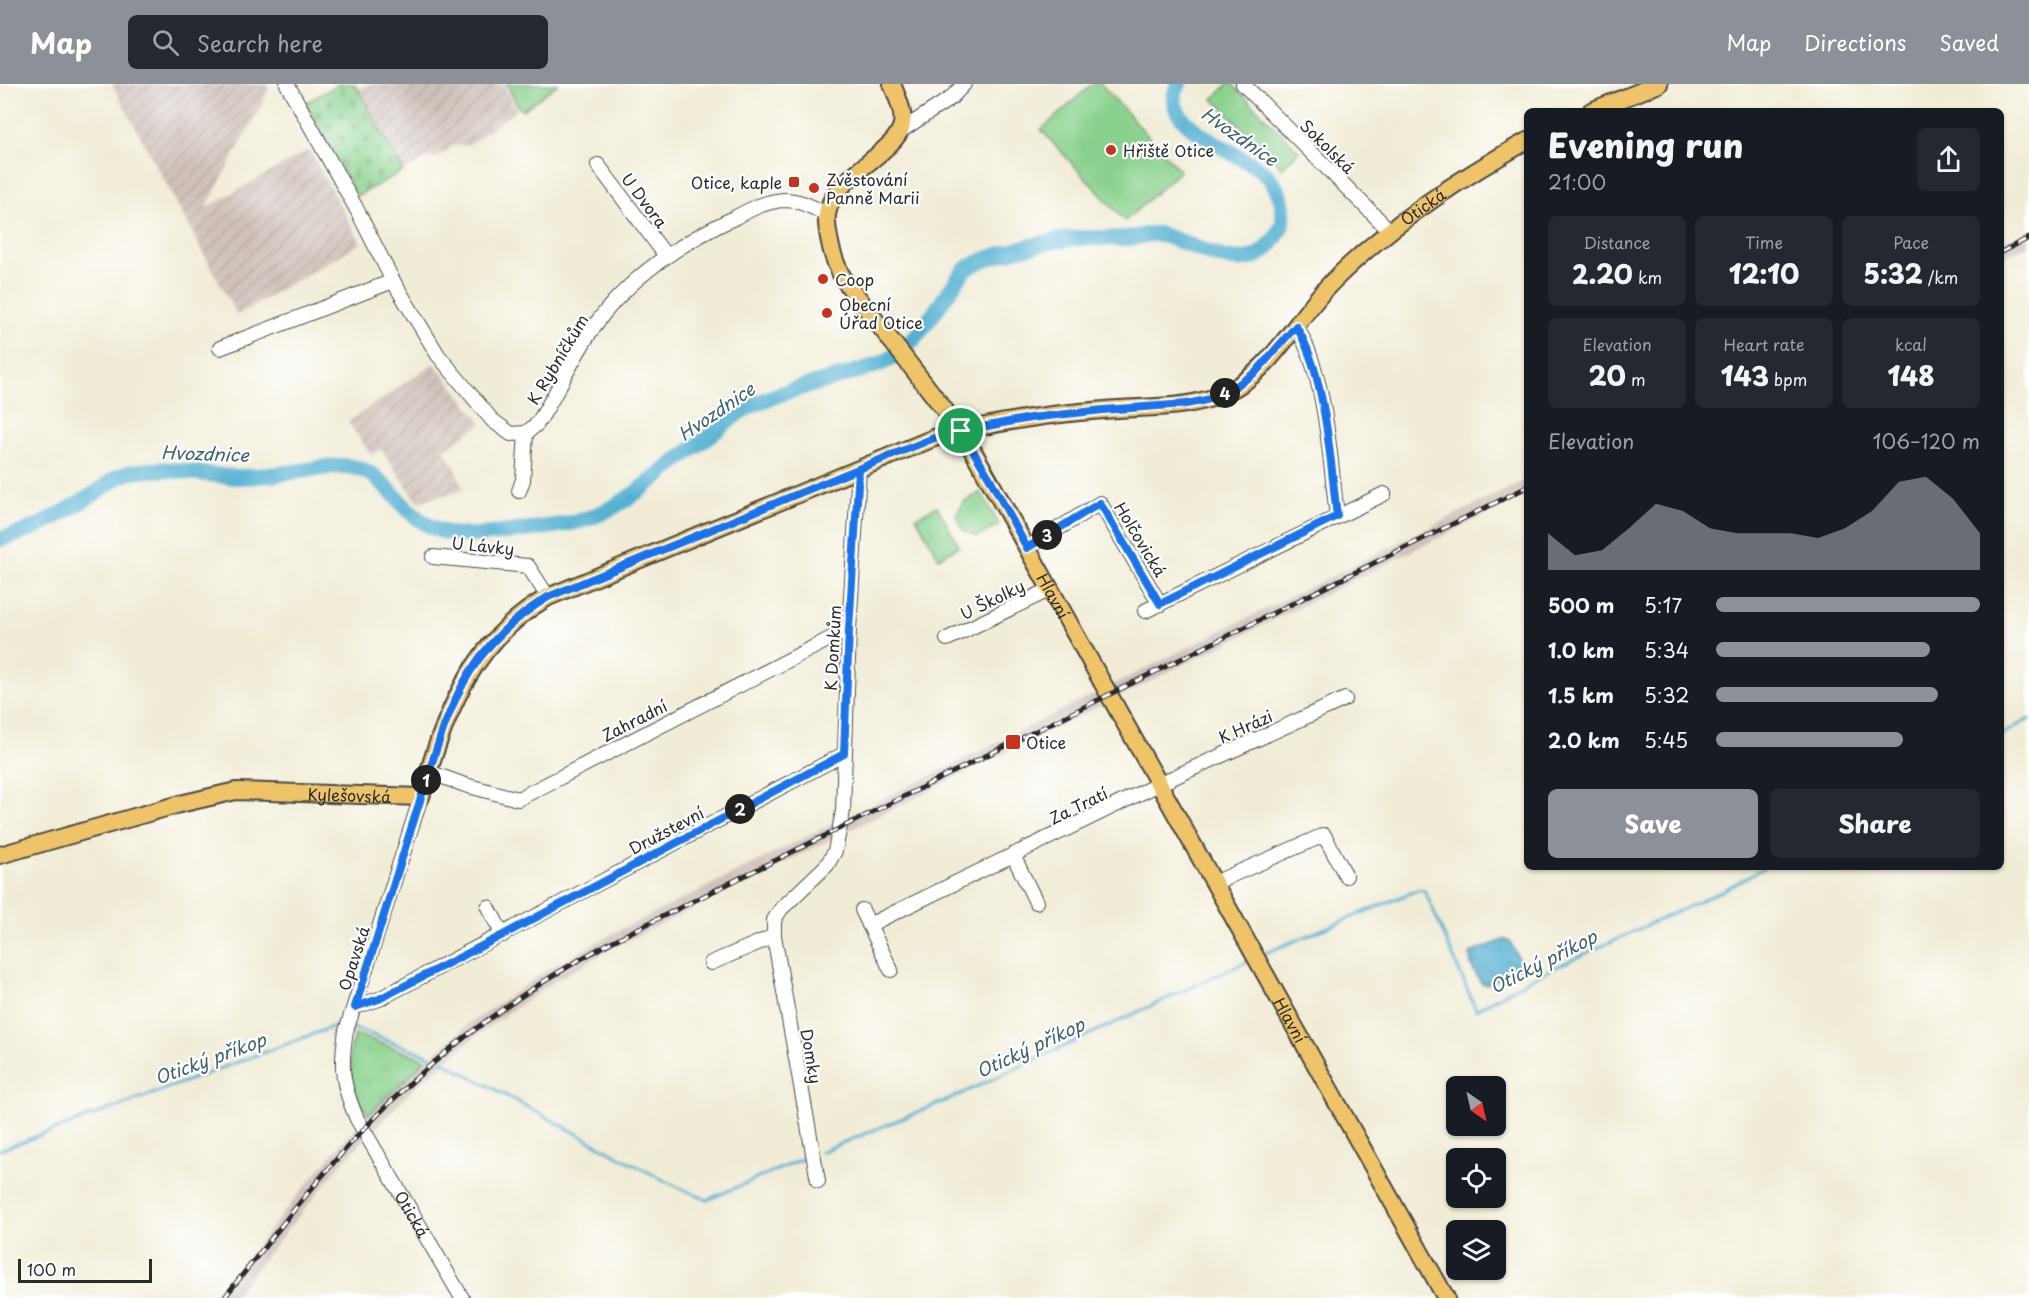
<!DOCTYPE html>
<html lang="en">
<head>
<meta charset="utf-8">
<style>
	:root { --surface:#171b24; --page:#242831; --text:#f1f3f6; --muted:#9ea1a6; --accent:#8c9099 }
	body { margin:0; font-family:"Playpen Sans",sans-serif; background:var(--page); color:var(--text); height:100vh; display:flex; flex-direction:column; font-size:22px; white-space:nowrap }
	* { box-sizing:border-box; margin:0 }
	p { font-size:20px; color:var(--muted) }
	.icon { flex:none; width:33px; height:33px; fill:none; stroke:currentColor; stroke-width:2; stroke-linecap:round; stroke-linejoin:round }
	.map { position:relative; flex:1; overflow:hidden }
	.sheet { position:absolute; left:1524px; top:24px; width:480px; height:762px; display:flex; flex-direction:column; background:var(--surface); border-radius:9px; box-shadow:0 2px 4px #0004 }
	.sheet>* { flex:none }
	.needle { width:39px; rotate:146deg }
	.controls { position:absolute; left:1446px; top:992px; display:grid; gap:12px }
	.controls a { display:grid; place-items:center; width:60px; height:60px; border-radius:9px; background:var(--surface); box-shadow:0 2px 4px #0004; font-size:30px }
	.scale { position:absolute; left:18px; bottom:15px; width:134px; box-sizing:border-box; padding-left:6px; border:3px solid #2b2b2b; border-top:0; font-size:16px; line-height:21px; white-space:nowrap; color:#2b2b2b; -webkit-text-stroke:4px #fff; paint-order:stroke }
	.pin { position:absolute; display:grid; place-items:center; width:51px; height:51px; color:#fff; margin:-26px; border:3px solid #fff; border-radius:50%; box-shadow:0 2px 6px #0007 }
	.km { position:absolute; width:30px; height:30px; margin:-15px; border-radius:50%; background:#222; color:#fff; font-size:16px; line-height:30px; text-align:center }
	.round { display:grid; place-items:center; flex:none; width:63px; height:63px; border-radius:9px; background:var(--page) }
	.head { display:flex; align-items:center; justify-content:space-between; height:102px; padding:0 24px }
	h1 { font-size:33px; font-weight:800; line-height:45px }
	.metrics { display:grid; grid-template-columns:repeat(3,1fr); gap:9px; height:102px; padding:6px 24px }
	.metrics div { display:grid; align-content:center; border-radius:9px; background:var(--page); text-align:center }
	.metrics b { font-size:26px; font-weight:800 }
	.metrics small { font-size:16px; font-weight:400 }
	.metrics p { font-size:16px }
	.chart { height:168px; padding:12px 24px }
	.chart p { display:flex; justify-content:space-between }
	.chart svg { width:100%; height:108px; margin-top:6px; fill:var(--accent); opacity:.7 }
	.button { display:flex; gap:12px; margin-top:auto; padding:12px 24px }
	.button a { flex:1; height:69px; border-radius:9px; background:var(--accent); color:#fff; font-size:24px; font-weight:800; line-height:69px; text-align:center }
	.button a+a { background:var(--page); color:var(--text) }
	ul { padding:0 24px; list-style:none; font-size:20px }
	li { display:grid; grid-template-columns:96px 72px 1fr; align-items:center; height:45px }
	li i { height:15px; border-radius:8px; background:var(--accent) }
	header { display:flex; align-items:center; gap:36px; box-sizing:border-box; height:84px; padding:0 30px; background:var(--accent); color:#fff }
	header strong { font-size:28px }
	nav { display:flex; gap:33px; margin-inline-start:auto; font-size:21px }
	.search { width:420px; height:54px; background:var(--page); display:flex; align-items:center; gap:15px; box-sizing:border-box; padding:0 21px; border-radius:9px; color:var(--muted); font-size:22px }
	.map>svg:first-child { display:block }
	.industrial { fill:url(#industrial-furrows) }
	.railway { fill:#cfc1ba }
	.grass { fill:url(#grass-tufts); stroke:#5a7e5c; stroke-width:1.5 }
	.cemetery { fill:url(#cemetery-stones); stroke:#5a7e5c; stroke-width:1.5 }
	.green { fill:#89d28d; stroke:#5a7e5c; stroke-width:1.5 }
	.water { fill:url(#water-ripples); stroke:#406e7e; stroke-width:1.5 }
	.lines { fill:none; stroke-linecap:round; stroke-linejoin:round }
	.stream { stroke:#54b1d2; stroke-width:3 }
	.river { stroke:#54b1d2; stroke-width:16 }
	.minor-casing { stroke:#494844; stroke-width:16 }
	.major-casing { stroke:#494844; stroke-width:20 }
	.minor { stroke:#fff; stroke-width:14 }
	.major { stroke:#efc469; stroke-width:16 }
	.rail-casing { stroke:#2b2b2b; stroke-width:5 }
	.rail { stroke:#fff; stroke-width:3; stroke-dasharray:9; stroke-linecap:butt }
	.route-casing { stroke:#fff; stroke-width:12 }
	.route { stroke:#1a73e8; stroke-width:8 }
	.poi-dot { fill:#c8321e; stroke:#fff; stroke-width:2 }
	.labels { text-anchor:middle; dominant-baseline:central; stroke-width:4.5; stroke-linejoin:round; paint-order:stroke }
	.street-label { font-size:16px; fill:#2b2b2b; stroke:#fff }
	.poi-label { font-size:16px; fill:#2b2b2b; stroke:#fff; text-anchor:start }
	.water-label { font-size:18px; font-style:italic; fill:#3b616e; stroke:#fff }
</style>
</head>
<body>
<header>
<strong>Map</strong>
<div class="search"><svg class="icon" aria-label="search" viewBox="0 0 24 24"><circle cx="10" cy="10" r="6"/><path d="M15 15l6 6"/></svg>Search here</div>
<nav><a>Map</a><a>Directions</a><a>Saved</a></nav>
</header>
<div class="map">
<svg width="2029" height="1214" viewBox="0 0 2029 1214">
	<defs>
		<pattern id="industrial-furrows" width="10" height="10" patternUnits="userSpaceOnUse" patternTransform="scale(1.5)"><rect width="10" height="10" fill="#cfc1ba"/><path d="M-1 1l2-2M0 10L10 0M9 11l2-2" fill="none" stroke="#b2a6a0"/></pattern>
		<pattern id="grass-tufts" width="24" height="20" patternUnits="userSpaceOnUse" patternTransform="scale(1.5)"><rect width="24" height="20" fill="#89d28d"/><path d="M3 7l-1-3M5 7V3M7 7l1-3M15 17l-1-3M17 17v-4M19 17l1-3" fill="none" stroke="#76b47a"/></pattern>
		<pattern id="cemetery-stones" width="16" height="16" patternUnits="userSpaceOnUse" patternTransform="scale(1.5)"><rect width="16" height="16" fill="#89d28d"/><path d="M2 7V4a2 2 0 0 1 4 0v3zM10 15v-3a2 2 0 0 1 4 0v3z" fill="#76b47a"/></pattern>
		<pattern id="water-ripples" width="26" height="14" patternUnits="userSpaceOnUse" patternTransform="scale(1.5)"><rect width="26" height="14" fill="#54b1d2"/><path d="M2 4q2-2 4 0t4 0M15 11q2-2 4 0t4 0" fill="none" stroke="#4690ab"/></pattern>
	</defs>
	<rect width="100%" height="100%" fill="#fff"/>
	<filter id="ink" filterUnits="userSpaceOnUse"><feTurbulence type="fractalNoise" baseFrequency=".0167" numOctaves="2"/><feDisplacementMap in="SourceGraphic" scale="12" xChannelSelector="R" yChannelSelector="G"/><feConvolveMatrix kernelMatrix="1 2 1 2 8 2 1 2 1" color-interpolation-filters="sRGB"/></filter>
	<filter id="wash" filterUnits="userSpaceOnUse"><feTurbulence type="fractalNoise" baseFrequency=".008" numOctaves="4" result="noise"/><feDisplacementMap in="SourceGraphic" scale="24" xChannelSelector="R" yChannelSelector="G"/><feGaussianBlur stdDeviation="1.35" result="paint"/><feColorMatrix in="noise" values="0 0 0 0 0 0 0 0 0 0 0 0 0 0 0 0 0 1.4 0 .05"/><feComposite in="paint" operator="in"/></filter>
	<g filter="url(#wash)">
		<rect width="100%" height="100%" fill="#f1ecd5"/>
		<!-- industrial -->
		<g class="industrial">
			<path d="M112,0H266L269,6L206,124L309,66L361,159L237,231Z"/>
			<path d="M368,0H503L516,26L469,61L450,62L448,67L435,74L430,73L403,87L358,6Z"/>
			<path d="M434,279L482,339L444,366L454,382L464,406L418,418L381,365L371,371L348,338Z"/>
		</g>
		<!-- railway -->
		<g class="railway">
			<path d="M2029,146V161L2001,175V160Z"/>
			<path d="M1527,395V410L614,863L553,898L478,950L415,1003L342,1079L232,1214H215L311,1095L347,1053L390,1009L425,977L470,939L546,887L608,852Z"/>
		</g>
		<!-- grass -->
		<g class="grass">
			<path d="M506,0H558L523,26L518,23Z"/>
			<path d="M355,950L425,975L421,981L368,1031C351,1009 344,976 355,950Z"/>
		</g>
		<!-- cemetery -->
		<path class="cemetery" d="M339,0H355L403,87L357,112L305,19Z"/>
		<!-- green -->
		<g class="green">
			<path d="M1092,0H1101L1180,87L1125,137L1041,46Z"/>
			<path d="M1228,0H1232L1299,67L1282,84L1213,15Z"/>
			<path d="M981,408L999,441L978,453L963,446L956,432L963,418Z"/>
			<path d="M937,422L959,462L939,474L916,433Z"/>
		</g>
		<!-- water -->
		<path class="water" d="M1506,855L1510,857L1522,882L1520,887L1486,900L1481,899L1471,882L1470,869Z"/>
		<g class="lines">
			<!-- stream -->
			<g class="stream">
				<path d="M2001,651L2029,635"/>
				<path d="M1263,870L1420,805L1425,807L1476,926L1532,894L1722,807L1765,783"/>
				<path d="M350,943L430,972"/>
				<path d="M442,977L665,1097L707,1116L809,1072"/>
				<path d="M0,1066L338,941L344,942"/>
				<path d="M820,1068L950,1015L1248,877"/>
			</g>
			<!-- river -->
			<path class="river" d="M0,455C35,447 64,428 94,410C104,403 116,392 129,389C165,380 201,392 237,393C263,393 288,389 314,385C323,384 332,382 341,382C383,381 395,423 428,441C453,456 480,451 507,448C531,445 556,443 579,437C615,428 647,401 675,378C697,362 718,345 740,328C775,307 817,301 855,288C868,284 882,281 893,273C917,257 934,228 951,205C955,199 960,191 965,186C982,172 1045,158 1068,155C1090,152 1113,157 1136,153C1143,152 1151,149 1158,150C1204,161 1254,206 1282,141C1284,137 1283,132 1283,128C1283,115 1276,101 1267,91C1246,70 1152,41 1179,0"/>
		</g>
	</g>
	<g filter="url(#ink)">
		<g class="lines">
			<defs>
				<g id="minor">
					<path d="M287,0L356,124L393,197L438,271L492,336L511,350L526,349L537,340C558,308 573,272 595,241C631,191 682,158 736,133C751,125 766,117 784,116C799,116 814,123 826,131"/>
					<path d="M1243,0L1390,147"/>
					<path d="M899,48L951,14L964,0"/>
					<path d="M598,81L666,172"/>
					<path d="M1296,242C1326,290 1330,375 1337,432"/>
					<path d="M220,264L393,197"/>
					<path d="M519,407L523,396L526,349"/>
					<path d="M1027,464L1100,419L1160,520"/>
					<path d="M433,473L528,482L548,513"/>
					<path d="M1145,527L1384,410"/>
					<path d="M947,555L1051,505"/>
					<path d="M429,688L465,701L518,715L849,545"/>
					<path id="s1" d="M421,713L346,947C340,983 342,1001 357,1035L462,1214"/>
					<path d="M1013,771L1036,818"/>
					<path d="M1214,799L1324,751L1346,792"/>
					<path d="M488,823L503,851"/>
					<path d="M862,826L891,886"/>
					<path d="M869,841L1159,700L1345,615"/>
					<path d="M711,879L774,852"/>
					<path d="M355,923L379,915L844,670"/>
					<path d="M818,1097L774,852V836L781,825L827,781L835,767L843,727L849,545L859,385"/>
				</g>
				<g id="major">
					<path id="s2" d="M892,0C896,11 905,28 902,40C900,52 889,61 880,69C862,85 830,105 827,131C826,139 828,147 829,154C832,171 836,183 845,197L944,325L973,367L1446,1214"/>
					<path d="M1591,27L1659,0"/>
					<path id="s3" d="M0,771L180,720L236,707L421,713C445,631 470,558 548,513L934,354C989,339 1047,330 1104,326C1144,322 1188,326 1225,309C1273,287 1296,234 1332,198C1388,142 1457,96 1527,57"/>
				</g>
			</defs>
			<!-- minor casing -->
			<use href="#minor" class="minor-casing"/>
			<!-- major casing -->
			<use href="#major" class="major-casing"/>
			<!-- minor -->
			<use href="#minor" class="minor"/>
			<!-- major -->
			<use href="#major" class="major"/>
			<defs>
				<g id="rail">
					<path d="M2001,168L2029,154"/>
					<path d="M224,1214C269,1158 313,1099 363,1046C435,969 519,908 611,858L1527,403"/>
				</g>
			</defs>
			<!-- rail casing -->
			<use href="#rail" class="rail-casing"/>
			<!-- rail -->
			<use href="#rail" class="rail"/>
		</g>
	</g>
	<g class="lines" filter="url(#ink)">
		<defs>
			<path id="route" d="M961,347L934,354L887,373L548,513C517,532 490,556 470,588C445,628 433,678 418,723C397,790 376,856 355,923L379,915L503,851L844,670L849,545L859,385L934,354L961,347L989,393L1027,464L1100,419L1160,520L1337,432C1330,375 1326,291 1296,242L1256,288L1226,309L1206,316L1186,320L1103,326L1030,334L961,347"/>
		</defs>
		<!-- route casing -->
		<use href="#route" class="route-casing"/>
		<!-- route -->
		<use href="#route" class="route"/>
	</g>
	<!-- markers -->
	<g class="poi-dot">
		<circle cx="1111" cy="66" r="6"/>
		<rect x="788" y="92" width="12" height="12" rx="3"/>
		<circle cx="814" cy="104" r="6"/>
		<circle cx="823" cy="195" r="6"/>
		<circle cx="827" cy="229" r="6"/>
		<rect x="1005" y="650" width="16" height="16" rx="3"/>
	</g>
	<g class="labels">
		<!-- street labels -->
		<g class="street-label">
			<text transform="translate(1328 62) rotate(45)">Sokolská</text>
			<text transform="translate(645 116) rotate(53)">U Dvora</text>
			<text stroke="none"><textPath href="#s3" startOffset="1660">Otická</textPath></text>
			<text transform="translate(557 275) rotate(-59)">K Rybníčkům</text>
			<text transform="translate(1141 455) rotate(59)">Holčovická</text>
			<text transform="translate(483 461) rotate(6)">U Lávky</text>
			<text stroke="none"><textPath href="#s2" startOffset="610">Hlavní</textPath></text>
			<text transform="translate(992 515) rotate(-26)">U Školky</text>
			<text transform="translate(832 564) rotate(-87)">K Domkům</text>
			<text transform="translate(634 636) rotate(-27)">Zahradní</text>
			<text transform="translate(1245 642) rotate(-24)">K Hrázi</text>
			<text stroke="none"><textPath href="#s3" startOffset="358">Kylešovská</textPath></text>
			<text transform="translate(1078 721) rotate(-26)">Za Tratí</text>
			<text transform="translate(666 746) rotate(-28)">Družstevní</text>
			<text transform="translate(353 874) rotate(-72)">Opavská</text>
			<text stroke="none"><textPath href="#s2" startOffset="1096">Hlavní</textPath></text>
			<text transform="translate(812 972) rotate(80)">Domky</text>
			<text stroke="none"><textPath href="#s1" startOffset="446">Otická</textPath></text>
		</g>
		<!-- poi labels -->
		<g class="poi-label">
			<text x="1123" y="66">Hřiště Otice</text>
			<text x="826" y="95">Zvěstování<tspan x="826" dy="18">Panně Marii</tspan></text>
			<text x="782" y="98" text-anchor="end">Otice, kaple</text>
			<text x="835" y="195">Coop</text>
			<text x="839" y="220">Obecní<tspan x="839" dy="18">Úřad Otice</tspan></text>
			<text x="1026" y="658">Otice</text>
		</g>
		<!-- water labels -->
		<g class="water-label">
			<text transform="translate(1240 52) rotate(35)">Hvozdnice</text>
			<text transform="translate(716 327) rotate(-34)">Hvozdnice</text>
			<text transform="translate(205 369) rotate(2)">Hvozdnice</text>
			<text transform="translate(1543 877) rotate(-27)">Otický příkop</text>
			<text transform="translate(1030 963) rotate(-25)">Otický příkop</text>
			<text transform="translate(210 974) rotate(-20)">Otický příkop</text>
		</g>
	</g>
</svg>
<div class="controls">
<a><svg class="needle" viewBox="-14 -14 28 28"><path d="M0-13l5 13h-10z" fill="#e53935"/><path d="M0 13l5-13h-10z" fill="#9ea1a6"/></svg></a>
<a><svg class="icon" aria-label="locate" viewBox="0 0 24 24"><circle cx="12" cy="12" r="6"/><path d="M12 2v4M12 18v4M2 12h4M18 12h4"/></svg></a>
<a><svg class="icon" aria-label="layers" viewBox="0 0 24 24"><path d="M12 4l9 5-9 5-9-5zM3 14l9 5 9-5"/></svg></a>
</div>
<div class="scale">100 m</div>
<div class="pin" style="left:961px;top:347px;background:#1e9e55"><svg class="icon" aria-label="arrive" viewBox="0 0 24 24"><path d="M6 21V4h12l-3 4 3 4H6"/></svg></div>
<b class="km" style="left:426px;top:696px">1</b>
<b class="km" style="left:740px;top:725px">2</b>
<b class="km" style="left:1047px;top:451px">3</b>
<b class="km" style="left:1225px;top:309px">4</b>
<section class="sheet">
<div class="head"><div><h1>Evening run</h1><p>21:00</p></div><a class="round"><svg class="icon" aria-label="share" viewBox="0 0 24 24"><path d="M12 15V3M7 8l5-5 5 5M5 13v7h14v-7"/></svg></a></div>
<div class="metrics">
<div><p>Distance</p><b>2.20<small> km</small></b></div>
<div><p>Time</p><b>12:10</b></div>
<div><p>Pace</p><b>5:32<small> /km</small></b></div>
</div>
<div class="metrics">
<div><p>Elevation</p><b>20<small> m</small></b></div>
<div><p>Heart rate</p><b>143<small> bpm</small></b></div>
<div><p>kcal</p><b>148</b></div>
</div>
<div class="chart"><p><span>Elevation</span>106–120 m</p>
<svg viewBox="0 0 160 44" preserveAspectRatio="none"><path d="M0 44V29L10 38L20 36L30 27L40 17L50 20L60 27L70 29L80 29L90 29L100 31L110 27L120 20L130 8L140 6L150 15L160 29V44z"/></svg>
</div>
<ul>
<li><b>500 m</b>5:17<i style="width:100%"></i></li>
<li><b>1.0 km</b>5:34<i style="width:81%"></i></li>
<li><b>1.5 km</b>5:32<i style="width:84%"></i></li>
<li><b>2.0 km</b>5:45<i style="width:71%"></i></li>
</ul>
<div class="button"><a>Save</a><a>Share</a></div>
</section>
</div>
</body>
</html>
